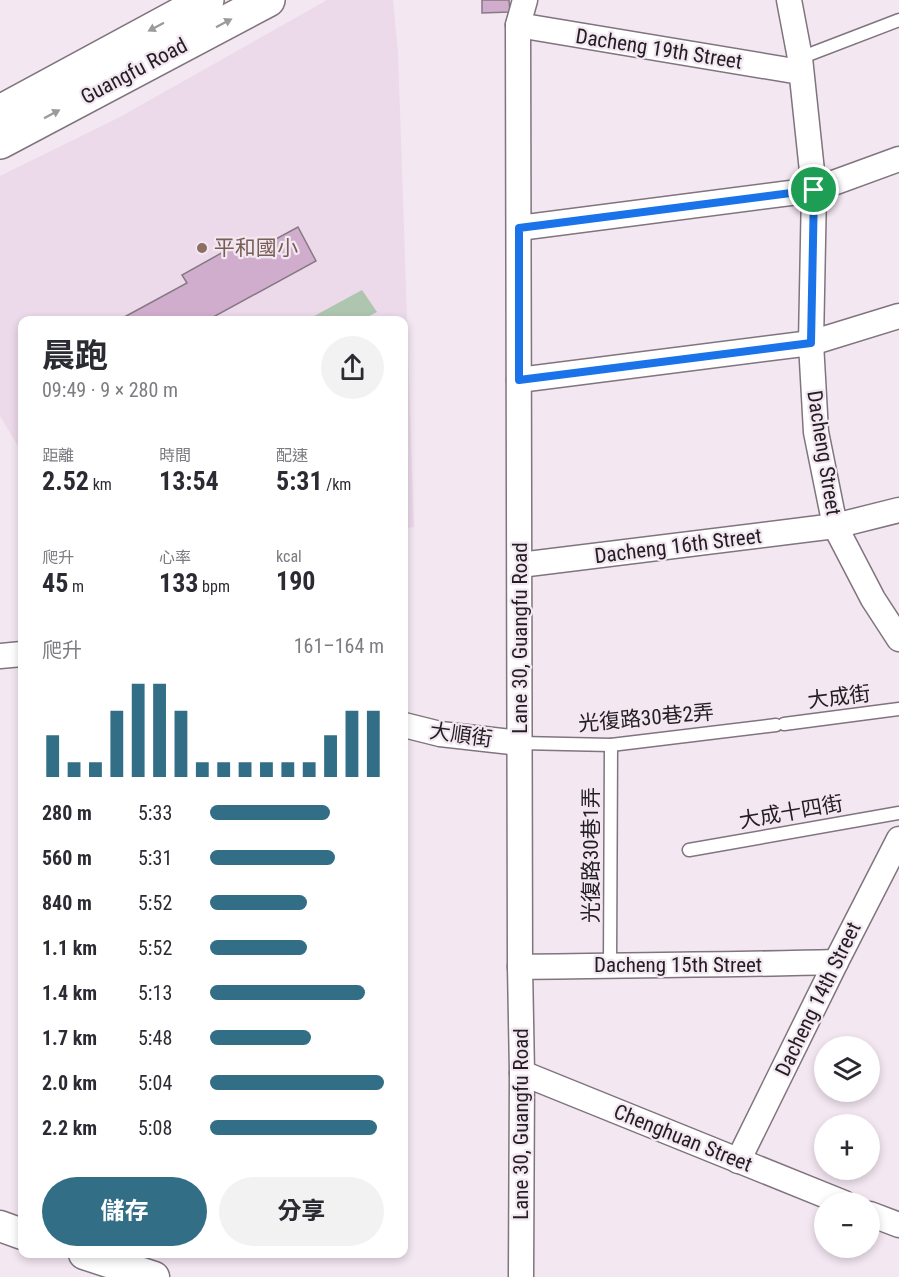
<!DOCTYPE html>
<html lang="zh-TW">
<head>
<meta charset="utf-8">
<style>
	:root { --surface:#fff; --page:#f2f2f3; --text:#2b2b33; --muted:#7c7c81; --accent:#326f86 }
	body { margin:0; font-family:"Roboto Condensed","Noto Sans TC",sans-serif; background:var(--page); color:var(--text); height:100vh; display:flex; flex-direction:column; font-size:22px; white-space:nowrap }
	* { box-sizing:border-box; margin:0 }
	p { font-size:20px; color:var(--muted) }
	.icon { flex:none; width:33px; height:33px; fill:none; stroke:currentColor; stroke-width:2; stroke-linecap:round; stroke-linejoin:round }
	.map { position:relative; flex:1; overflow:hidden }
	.drawer { position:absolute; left:18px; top:316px; width:390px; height:942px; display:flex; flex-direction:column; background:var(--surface); border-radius:12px; box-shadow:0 3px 9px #0003 }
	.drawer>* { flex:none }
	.tools { position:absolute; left:814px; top:1036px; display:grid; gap:12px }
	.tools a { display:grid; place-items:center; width:66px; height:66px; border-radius:50%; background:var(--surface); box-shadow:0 3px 9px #0003; font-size:30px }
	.pin { position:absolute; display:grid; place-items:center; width:51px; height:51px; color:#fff; margin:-26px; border:3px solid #fff; border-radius:50%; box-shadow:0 2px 6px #0007 }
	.round { display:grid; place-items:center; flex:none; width:63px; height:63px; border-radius:32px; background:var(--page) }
	.overview { display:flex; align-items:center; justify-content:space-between; height:102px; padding:0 24px }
	h1 { font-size:33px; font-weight:700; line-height:45px }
	.figures { display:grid; grid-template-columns:repeat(3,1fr); gap:9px; height:102px; padding:6px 24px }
	.figures div { display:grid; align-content:center }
	.figures b { font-size:26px; font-weight:700 }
	.figures small { font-size:16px; font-weight:400 }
	.figures p { font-size:16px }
	.chart { height:168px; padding:12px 24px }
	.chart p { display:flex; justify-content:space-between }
	.chart svg { width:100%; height:108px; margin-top:6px; stroke:var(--accent); stroke-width:6 }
	.cta { display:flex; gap:12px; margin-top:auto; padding:12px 24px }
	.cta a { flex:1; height:69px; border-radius:36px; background:var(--accent); color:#fff; font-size:24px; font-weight:700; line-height:69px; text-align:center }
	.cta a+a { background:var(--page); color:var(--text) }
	ul { padding:0 24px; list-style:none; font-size:20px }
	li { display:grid; grid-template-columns:96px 72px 1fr; align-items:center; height:45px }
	li i { height:15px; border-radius:8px; background:var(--accent) }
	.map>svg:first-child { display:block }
	.built { fill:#ecd9ea }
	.green { fill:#aec6b0 }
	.building { fill:#d1adcd; stroke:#857a84; stroke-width:1.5 }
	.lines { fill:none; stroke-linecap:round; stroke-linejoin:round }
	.service-casing { stroke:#80747e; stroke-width:15 }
	.minor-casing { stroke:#80747e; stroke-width:27 }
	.tertiary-casing { stroke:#80747e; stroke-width:33 }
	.secondary-casing { stroke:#80747e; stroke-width:36 }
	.service { stroke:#fff; stroke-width:12 }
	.minor { stroke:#fff; stroke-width:24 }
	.tertiary { stroke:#fff; stroke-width:30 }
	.secondary { stroke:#fff; stroke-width:33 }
	.oneway { fill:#9c9a9c }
	.route-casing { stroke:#fff; stroke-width:12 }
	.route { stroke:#1a73e8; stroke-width:8 }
	.education-dot { fill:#8d6e63; stroke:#f3e7f2; stroke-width:2 }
	.labels { text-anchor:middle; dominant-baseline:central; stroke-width:4.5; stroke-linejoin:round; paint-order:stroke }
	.street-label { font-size:21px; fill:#221e22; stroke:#f3e7f2 }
	.education-label { font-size:21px; fill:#785e54; stroke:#f3e7f2; text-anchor:start }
</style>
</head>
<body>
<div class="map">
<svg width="899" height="1277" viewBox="0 0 899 1277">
	<rect width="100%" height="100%" fill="#f3e7f2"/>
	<!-- built -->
	<path class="built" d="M327,0H393L398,53L414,527L404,529V321H22V453L0,416V176L120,117Z"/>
	<!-- green -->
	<path class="green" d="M362,290L377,312L360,321H305Z"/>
	<!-- building -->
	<g class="building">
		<path d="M482,0H509L510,12L482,13Z"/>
		<path d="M298,227L316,261L206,321H117L187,283L182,275L234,246L241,258Z"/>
	</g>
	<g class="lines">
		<defs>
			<g id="service">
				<path d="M800,58L899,20"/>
				<path d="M784,724L899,709"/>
				<path d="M520,743L611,745L776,725"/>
				<path d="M689,850L899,813"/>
				<path d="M610,965L611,745"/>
			</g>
			<g id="minor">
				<path d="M789,0L800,58L814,190L811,343L816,432L835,526L873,599L899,639"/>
				<path d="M518,25L800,72"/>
				<path d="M519,228L814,190L899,159"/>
				<path d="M519,380L811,343L899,316"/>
				<path d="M520,565L835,526L899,510"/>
				<path d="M0,656L22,654"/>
				<path d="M404,725L440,734L520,743"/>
				<path d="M520,967C626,965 731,965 836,962"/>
				<path d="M522,1073L844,1203"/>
				<path d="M738,1161L836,962L899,839"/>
				<path d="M870,1214L899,1225"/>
				<path d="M521,1277L522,1073L520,967L518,25L525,0"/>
			</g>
			<g id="tertiary">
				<path d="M0,1226L22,1234"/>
				<path d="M84,1254L154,1277"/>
			</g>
			<g id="secondary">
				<path d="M0,112L207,0"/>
				<path d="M0,142L268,0"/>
			</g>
		</defs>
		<!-- service casing -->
		<use href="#service" class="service-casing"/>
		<!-- minor casing -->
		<use href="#minor" class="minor-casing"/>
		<!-- tertiary casing -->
		<use href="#tertiary" class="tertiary-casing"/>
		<!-- secondary casing -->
		<use href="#secondary" class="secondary-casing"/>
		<!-- service -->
		<use href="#service" class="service"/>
		<!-- minor -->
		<use href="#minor" class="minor"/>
		<!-- tertiary -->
		<use href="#tertiary" class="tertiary"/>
		<!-- secondary -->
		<use href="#secondary" class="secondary"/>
	</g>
	<!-- one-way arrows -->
	<defs><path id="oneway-solid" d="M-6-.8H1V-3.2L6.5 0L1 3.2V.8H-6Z" transform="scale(1.5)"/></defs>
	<g class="oneway">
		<use href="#oneway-solid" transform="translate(224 23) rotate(-28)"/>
		<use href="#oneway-solid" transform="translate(156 27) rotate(152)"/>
		<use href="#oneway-solid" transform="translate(52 114) rotate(-28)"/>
	</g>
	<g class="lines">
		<defs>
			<path id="route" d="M814,190L811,343L519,380V228Z"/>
		</defs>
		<!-- route casing -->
		<use href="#route" class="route-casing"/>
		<!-- route -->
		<use href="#route" class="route"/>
	</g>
	<!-- markers -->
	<circle class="education-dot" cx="202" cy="248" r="6"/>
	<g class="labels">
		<!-- street labels -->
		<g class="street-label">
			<text transform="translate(659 49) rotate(9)">Dacheng 19th Street</text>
			<text transform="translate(134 71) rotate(-28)">Guangfu Road</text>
			<text transform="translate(824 453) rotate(81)">Dacheng Street</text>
			<text transform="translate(678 546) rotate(-7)">Dacheng 16th Street</text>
			<text transform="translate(520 638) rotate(-90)">Lane 30, Guangfu Road</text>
			<text transform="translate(839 697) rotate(-7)">大成街</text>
			<text transform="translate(646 718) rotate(-5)">光復路30巷2弄</text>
			<text transform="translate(461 735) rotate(8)">大順街</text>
			<text transform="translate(791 812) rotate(-10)">大成十四街</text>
			<text transform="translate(591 855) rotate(-90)">光復路30巷1弄</text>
			<text x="678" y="965">Dacheng 15th Street</text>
			<text transform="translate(818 999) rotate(-64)">Dacheng 14th Street</text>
			<text transform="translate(521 1124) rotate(-90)">Lane 30, Guangfu Road</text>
			<text transform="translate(683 1138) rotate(22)">Chenghuan Street</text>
		</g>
		<!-- education labels -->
		<g class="education-label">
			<text x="214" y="248">平和國小</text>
		</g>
	</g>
</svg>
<div class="tools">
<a><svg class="icon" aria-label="layers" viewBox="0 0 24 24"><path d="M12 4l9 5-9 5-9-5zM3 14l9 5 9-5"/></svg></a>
<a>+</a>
<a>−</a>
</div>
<div class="pin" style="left:814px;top:190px;background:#1e9e55"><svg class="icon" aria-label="arrive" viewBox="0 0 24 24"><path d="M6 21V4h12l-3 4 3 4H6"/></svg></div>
<section class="drawer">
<div class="overview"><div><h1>晨跑</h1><p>09:49 · 9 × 280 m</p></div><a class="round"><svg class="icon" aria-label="share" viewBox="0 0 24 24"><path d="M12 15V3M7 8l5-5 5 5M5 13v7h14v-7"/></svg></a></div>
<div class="figures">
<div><p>距離</p><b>2.52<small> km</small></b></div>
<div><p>時間</p><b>13:54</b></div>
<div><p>配速</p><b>5:31<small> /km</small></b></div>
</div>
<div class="figures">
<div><p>爬升</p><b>45<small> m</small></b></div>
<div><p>心率</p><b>133<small> bpm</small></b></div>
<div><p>kcal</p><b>190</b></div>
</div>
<div class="chart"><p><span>爬升</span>161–164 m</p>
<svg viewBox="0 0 160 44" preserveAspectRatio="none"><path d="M5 44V27M15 44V38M25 44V38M35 44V17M45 44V6M55 44V6M65 44V17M75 44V38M85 44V38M95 44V38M105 44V38M115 44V38M125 44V38M135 44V27M145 44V17M155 44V17"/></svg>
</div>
<ul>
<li><b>280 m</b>5:33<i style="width:69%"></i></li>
<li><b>560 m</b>5:31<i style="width:72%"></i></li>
<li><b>840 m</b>5:52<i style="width:56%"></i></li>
<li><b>1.1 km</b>5:52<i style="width:56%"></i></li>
<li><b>1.4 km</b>5:13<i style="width:89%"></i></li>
<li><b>1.7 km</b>5:48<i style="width:58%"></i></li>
<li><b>2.0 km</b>5:04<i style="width:100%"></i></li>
<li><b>2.2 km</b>5:08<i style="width:96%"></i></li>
</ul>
<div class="cta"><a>儲存</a><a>分享</a></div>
</section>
</div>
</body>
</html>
